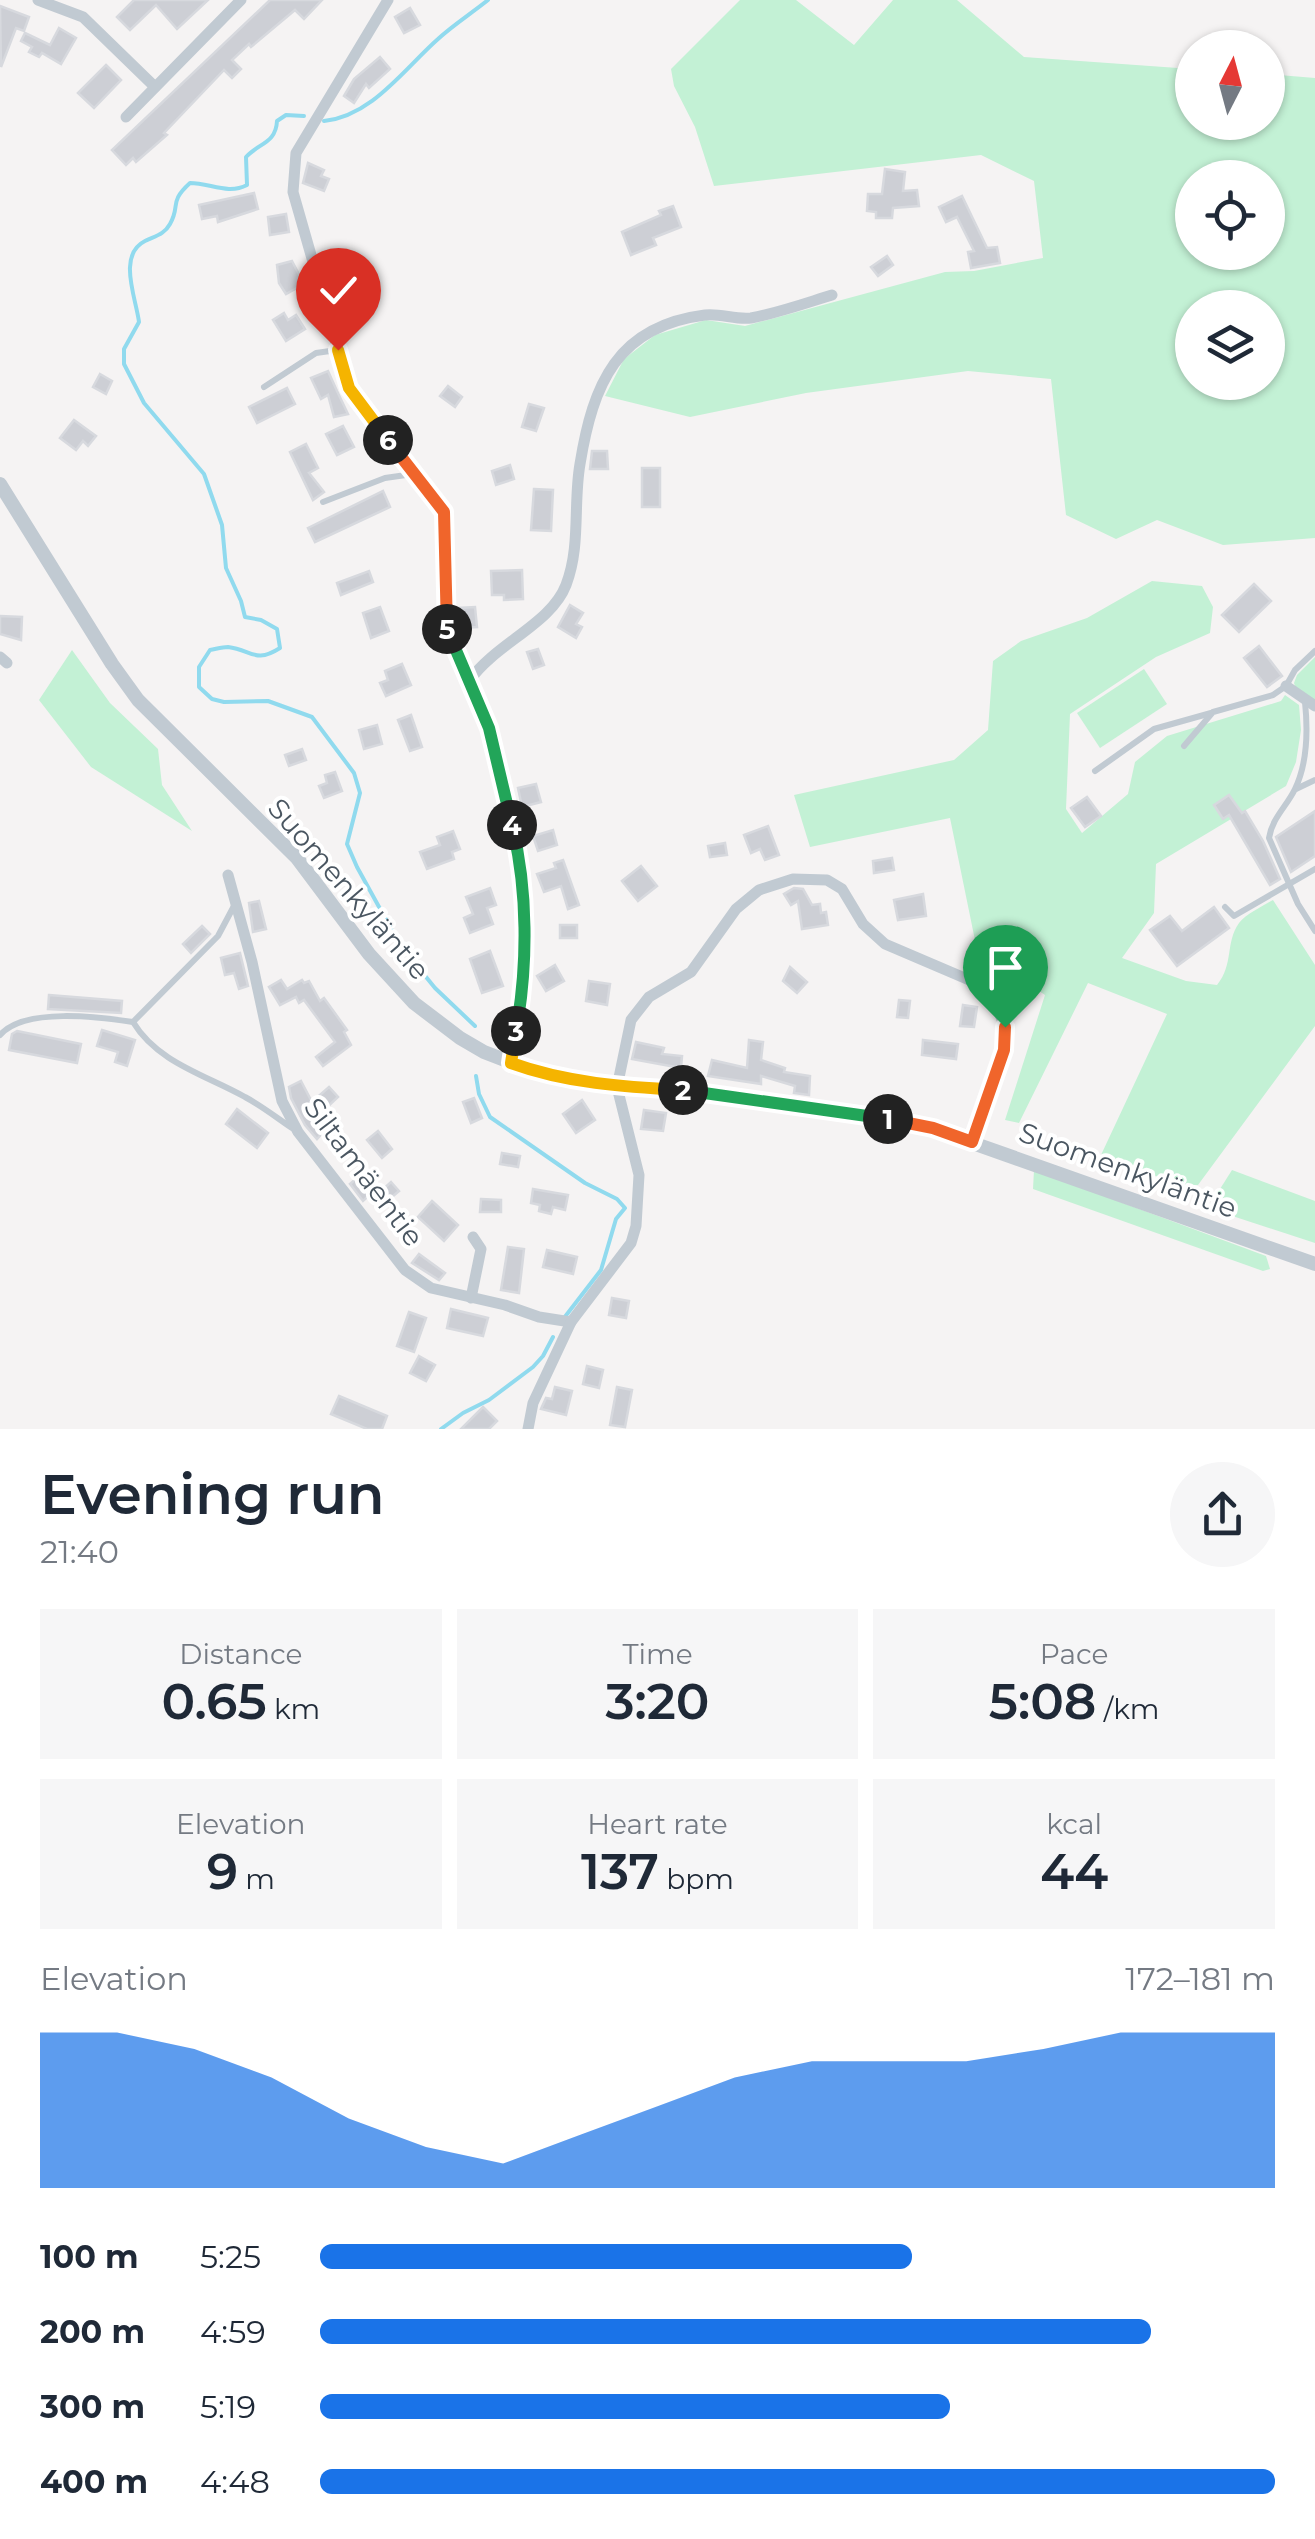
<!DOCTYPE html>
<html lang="en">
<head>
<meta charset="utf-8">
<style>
	:root { --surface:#fff; --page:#f6f6f7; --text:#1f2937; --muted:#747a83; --accent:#1a73e8 }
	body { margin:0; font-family:Montserrat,sans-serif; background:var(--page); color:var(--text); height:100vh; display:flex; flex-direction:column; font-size:38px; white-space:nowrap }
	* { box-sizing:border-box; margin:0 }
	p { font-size:32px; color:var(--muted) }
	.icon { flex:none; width:55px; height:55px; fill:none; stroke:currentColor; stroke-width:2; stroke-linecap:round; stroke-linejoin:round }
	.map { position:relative; height:1429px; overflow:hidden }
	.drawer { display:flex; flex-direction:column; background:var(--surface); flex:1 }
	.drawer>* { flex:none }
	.needle { width:65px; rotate:6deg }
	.tools { position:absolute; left:1175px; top:30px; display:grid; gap:20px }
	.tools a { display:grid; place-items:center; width:110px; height:110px; border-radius:50%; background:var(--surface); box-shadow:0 2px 8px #0004; font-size:50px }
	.pin { position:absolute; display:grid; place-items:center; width:85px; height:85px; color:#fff; margin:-102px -42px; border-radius:50% 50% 50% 0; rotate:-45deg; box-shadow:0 0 10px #0007 }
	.pin .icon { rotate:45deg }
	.km { position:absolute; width:50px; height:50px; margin:-25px; border-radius:50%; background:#222; color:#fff; font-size:28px; line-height:50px; text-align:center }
	.round { display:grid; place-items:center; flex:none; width:105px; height:105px; border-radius:52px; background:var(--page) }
	.head { display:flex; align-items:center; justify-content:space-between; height:170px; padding:0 40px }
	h1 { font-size:55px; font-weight:600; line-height:75px }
	.stats { display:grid; grid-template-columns:repeat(3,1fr); gap:15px; height:170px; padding:10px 40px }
	.stats div { display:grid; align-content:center; border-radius:0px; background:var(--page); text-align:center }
	.stats b { font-size:50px; font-weight:600 }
	.stats small { font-size:28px; font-weight:400 }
	.stats p { font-size:28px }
	.chart { height:280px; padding:20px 40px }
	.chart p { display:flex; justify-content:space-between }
	.chart svg { width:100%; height:180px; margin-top:10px; fill:var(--accent); opacity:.7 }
	ul { padding:0 40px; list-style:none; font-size:32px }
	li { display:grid; grid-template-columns:160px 120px 1fr; align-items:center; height:75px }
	li i { height:25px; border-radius:12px; background:var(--accent) }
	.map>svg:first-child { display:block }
	.green { fill:#c3f1d5; fill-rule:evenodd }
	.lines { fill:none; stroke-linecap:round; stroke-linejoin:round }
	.stream { stroke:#90daee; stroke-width:4 }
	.building { fill:#cdcfd5; stroke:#d7d9de; stroke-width:2.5 }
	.service { stroke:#c1cad2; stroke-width:6 }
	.minor { stroke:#c1cad2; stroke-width:11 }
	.tertiary { stroke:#c1cad2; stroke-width:14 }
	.split-1-casing { stroke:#fff; stroke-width:20 }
	.split-2-casing { stroke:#fff; stroke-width:20 }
	.split-3-casing { stroke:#fff; stroke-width:20 }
	.split-4-casing { stroke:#fff; stroke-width:20 }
	.split-5-casing { stroke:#fff; stroke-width:20 }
	.split-6-casing { stroke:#fff; stroke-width:20 }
	.split-7-casing { stroke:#fff; stroke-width:20 }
	.split-1 { stroke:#f0652b; stroke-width:12 }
	.split-2 { stroke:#22a559; stroke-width:12 }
	.split-3 { stroke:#f5b400; stroke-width:12 }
	.split-4 { stroke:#22a559; stroke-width:12 }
	.split-5 { stroke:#22a559; stroke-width:12 }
	.split-6 { stroke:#f0652b; stroke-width:12 }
	.split-7 { stroke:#f5b400; stroke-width:12 }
	.labels { text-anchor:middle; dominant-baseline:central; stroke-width:8; stroke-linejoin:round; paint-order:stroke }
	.street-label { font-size:28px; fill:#4a5661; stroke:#fff }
</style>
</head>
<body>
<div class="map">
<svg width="1315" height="1429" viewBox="0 0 1315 1429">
	<rect width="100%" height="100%" fill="#f5f3f3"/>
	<!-- green -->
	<g class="green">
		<path d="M740,0H796L854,45L893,0H957L1024,57L1192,69V122H1268V74L1315,78V538L1223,545L1157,520L1116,539L1066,515L1051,379L968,371L806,393L690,417L605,396L624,359L655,335L706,320L745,326L945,272L974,271L1043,258L1034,181L981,155L714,186L695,127L674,86L671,69ZM1192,178H1268V252H1192ZM1192,308H1268V382H1192Z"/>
		<path d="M1152,581L1202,586L1213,607L1210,633L1156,657L1070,714L1066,809L1082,833L1128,794L1135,762L1167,736L1281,701L1285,695L1299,705L1301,730L1296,762L1286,786L1156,864L1154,913L1122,958L1186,981L1217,985C1234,964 1225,943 1239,923C1246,914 1263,906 1273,900L1315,965V1026L1198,1185L1184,1187L1101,1155L1167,1014L1088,983L1019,1123L1005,1120L1045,995L977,950L950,818L810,847L794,795L954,760L988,730L993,661L1021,641L1087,618Z"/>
		<path d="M72,650L110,703L158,749L162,785L192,831L91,767L39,700Z"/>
		<path d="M1315,657V701L1296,689L1294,683L1297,675Z"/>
		<path d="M1144,669L1167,704L1100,748L1077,713Z"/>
		<path d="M1034,1170L1266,1256L1270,1269L1263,1271L1033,1189Z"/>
		<path d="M1232,1170L1315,1201V1243L1208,1208Z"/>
	</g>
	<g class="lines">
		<!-- stream -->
		<g class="stream">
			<path d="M304,116L286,115L277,121C276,143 259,143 246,157L247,185C228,195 210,183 190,183C168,203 181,205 170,224C164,235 155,236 145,241C117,255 136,298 139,322L124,349V364L144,403L204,474L222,525L226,568L241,601L245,617L261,620L277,629L280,648C255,664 252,650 228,647C222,647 216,649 210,650L199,667V687L212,699L224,702L268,701L312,717L354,773L360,793L347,844L357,867L400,945L435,988L475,1026"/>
			<path d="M324,121C372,116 404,69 438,39C453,25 472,13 488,0"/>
			<path d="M476,1076L479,1094L490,1117L585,1183L617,1199L625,1208L616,1219L601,1270L564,1318"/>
			<path d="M441,1429L463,1413L489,1400L533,1367L543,1356L553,1337"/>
		</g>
	</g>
	<!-- building -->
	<g class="building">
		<path d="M134,0H208L177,29L156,5L130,30L117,17Z"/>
		<path d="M270,0H322L304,19L295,10L251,47L249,44L232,60L241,69L232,78L224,70L164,133L167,135L136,162L133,158L126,165L112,150Z"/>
		<path d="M0,6L29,17L24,31L16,28L1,67Z"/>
		<path d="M410,8L420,25L404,33L395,17Z"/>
		<path d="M59,28L76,38L61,64L42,53L39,57L29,52L32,47L21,41L25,33L50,45Z"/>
		<path d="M380,57L390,69L369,88L366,84L354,103L344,96L354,79Z"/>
		<path d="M106,65L121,80L94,108L78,93Z"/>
		<path d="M308,163L324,170L321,176L329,179L324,191L303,183Z"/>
		<path d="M885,169L905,172L903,191L917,190L919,206L893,208L892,218H876V212L867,211L868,194H882Z"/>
		<path d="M254,193L258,209L218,222L217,216L202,219L199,205Z"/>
		<path d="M962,196L987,248L997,247L1000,263L971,268L968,252L974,251L957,217L946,222L939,207Z"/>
		<path d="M673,206L681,227L653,238L656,245L631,255L622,232L661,215L659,211Z"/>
		<path d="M286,214L289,232L270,235L268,217Z"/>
		<path d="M887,256L893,265L878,276L871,267Z"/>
		<path d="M292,261L304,284L286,294L279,283L277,265Z"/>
		<path d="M284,313L288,320L296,315L305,329L286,341L273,320Z"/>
		<path d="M328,371L337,391L348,414L334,417L328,395L321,399L311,378Z"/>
		<path d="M100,374L112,381L106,394L93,387Z"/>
		<path d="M448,386L462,397L455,407L440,396Z"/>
		<path d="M287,388L295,404L257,423L249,407Z"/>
		<path d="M529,404L544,408L536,431L522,427Z"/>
		<path d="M74,420L96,436L88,446L83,441L76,450L60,438Z"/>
		<path d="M343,426L354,447L337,455L326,434Z"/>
		<path d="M306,444L318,468L309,473L324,492L313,500L290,452Z"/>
		<path d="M592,451H607L608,469H590Z"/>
		<path d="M510,465L514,479L496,485L492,471Z"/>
		<rect x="642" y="468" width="18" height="39"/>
		<path d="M534,489L553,490L551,531L531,530Z"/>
		<path d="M383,491L390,507L315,542L308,528Z"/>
		<path d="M522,570L523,599L504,600V595H492L491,571Z"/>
		<path d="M369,571L373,582L341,595L337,583Z"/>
		<path d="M1254,584L1271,601L1239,632L1222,615Z"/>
		<path d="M570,605L583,613L576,624L582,627L576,638L558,627Z"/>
		<path d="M380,607L389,631L371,638L363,613Z"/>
		<path d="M475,607L477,627L460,628L458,608Z"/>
		<path d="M0,616L22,617L21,640L0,634Z"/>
		<path d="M1259,646L1282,676L1267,687L1244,658Z"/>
		<path d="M538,649L544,665L533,669L527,652Z"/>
		<path d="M402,664L411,685L386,696L380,683L388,680L385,671Z"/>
		<path d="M411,715L422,747L410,751L398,720Z"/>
		<path d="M377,725L382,744L364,749L359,730Z"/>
		<path d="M302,749L306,760L289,766L285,755Z"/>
		<path d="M335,772L342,791L324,798L319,786L327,783L325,775Z"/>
		<path d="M536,784L541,802L522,807L518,788Z"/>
		<path d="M1229,795L1242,813L1245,811L1263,841L1280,879L1270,885L1229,815L1223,819L1214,805Z"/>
		<path d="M1087,797L1101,816L1085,827L1071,808Z"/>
		<path d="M1315,811V856L1291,872L1276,837Z"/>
		<path d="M768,826L779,855L765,860L760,849L751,853L744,835Z"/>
		<path d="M553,830L557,845L538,851L533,836Z"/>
		<path d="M453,831L460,849L452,852L454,859L427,869L420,852L440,845L437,837Z"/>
		<path d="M725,843L727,855L710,857L708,846Z"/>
		<path d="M892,858L894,870L874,873L873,861Z"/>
		<path d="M563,860L579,905L568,909L561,886L544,892L537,874L556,868L554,863Z"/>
		<path d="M641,866L657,886L638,901L622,881Z"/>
		<path d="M490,888L496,905L487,908L493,924L470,933L464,918L473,914L466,897Z"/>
		<path d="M794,888L803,889L812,905L820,904L821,913L826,912L828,925L802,929L798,901L791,905L784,894Z"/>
		<path d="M923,894L926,916L898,920L894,900Z"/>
		<path d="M259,901L266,929L253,932L249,903Z"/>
		<path d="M1214,907L1229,928L1177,966L1150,930L1170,916L1182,931Z"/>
		<rect x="560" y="925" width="17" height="13"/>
		<path d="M202,926L210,934L191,953L183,944Z"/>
		<path d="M490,951L503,986L482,993L470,959Z"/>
		<path d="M240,953L248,986L239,989L234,973L225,975L221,958Z"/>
		<path d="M555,965L564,981L546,991L537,976Z"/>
		<path d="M790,967L807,982L797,993L783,981Z"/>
		<path d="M281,980L287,989L302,980L304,983L309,981L320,1001L324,998L347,1030L344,1032L351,1045L323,1066L316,1057L335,1042L304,1000L299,1003L296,997L280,1005L269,987Z"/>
		<path d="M589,981L610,984L607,1005L586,1001Z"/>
		<path d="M49,995L122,1001L121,1013L48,1009Z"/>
		<path d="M899,1000L910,1001L908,1018L897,1017Z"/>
		<path d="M963,1005L977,1007L974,1027L960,1026Z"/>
		<path d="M102,1030L135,1040L127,1066L115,1062L118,1052L97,1046Z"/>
		<path d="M17,1031L81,1044L77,1063L9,1050L12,1034Z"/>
		<path d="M749,1040L763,1042L761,1060L785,1068L784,1072L810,1076L809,1095L794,1093L795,1086L761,1076V1084L708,1076L712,1060L747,1068Z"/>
		<path d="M923,1040L958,1044L956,1059L922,1055Z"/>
		<path d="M636,1042L664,1048L662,1054L682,1056L681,1068L632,1059Z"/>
		<path d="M301,1081L312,1102L329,1087L338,1097L323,1111L332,1122L317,1139L305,1125L291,1098L289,1087Z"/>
		<path d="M474,1098L482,1118L471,1123L463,1102Z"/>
		<path d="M582,1100L595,1120L576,1133L563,1114Z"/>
		<path d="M237,1109L268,1133L257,1148L226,1124Z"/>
		<path d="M644,1110L666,1113L663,1131L641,1129Z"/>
		<path d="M378,1131L392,1149L382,1158L367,1140Z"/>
		<path d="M502,1153L520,1156L518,1167L500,1164Z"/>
		<path d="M359,1176L373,1192L363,1201L350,1184Z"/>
		<path d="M391,1182L399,1191L386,1202L379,1193Z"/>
		<path d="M533,1189L568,1195L565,1210L553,1207L551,1214L539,1211L540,1205L531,1203Z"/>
		<path d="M481,1199L501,1200V1212H480Z"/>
		<path d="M432,1201L458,1225L444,1241L418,1217Z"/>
		<path d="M508,1247L524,1249L519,1293L501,1290Z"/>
		<path d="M547,1250L577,1257L573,1274L543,1267Z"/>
		<path d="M419,1254L445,1273L439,1280L412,1263Z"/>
		<path d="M612,1298L629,1301L626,1318L609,1315Z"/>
		<path d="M451,1309L488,1318L483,1336L447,1328Z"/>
		<path d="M409,1312L426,1318L414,1352L397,1346Z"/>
		<path d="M419,1356L435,1365L426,1381L410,1373Z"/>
		<path d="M587,1366L603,1370L599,1388L583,1384Z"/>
		<path d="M555,1387L572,1391L566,1415L541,1409L546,1398L552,1399Z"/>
		<path d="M617,1387L632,1390L625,1427L610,1425Z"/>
		<path d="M339,1396L387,1416L382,1429H367L331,1414Z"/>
		<path d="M483,1407L497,1421L489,1429H461Z"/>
	</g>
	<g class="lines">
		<!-- service -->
		<g class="service">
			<path d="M264,387L316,353L337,350"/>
			<path d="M323,502L385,478L413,474"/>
			<path d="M1305,702C1308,731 1308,762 1295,789C1287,806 1272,818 1269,838L1298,904L1315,931"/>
			<path d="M1184,746L1213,712L1273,695L1286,686L1295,670L1315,651"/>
			<path d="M1095,771L1154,729L1211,713"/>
			<path d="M1296,789L1315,780"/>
			<path d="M1225,907L1234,916L1315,869"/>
			<path d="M133,1022L218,936L235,904"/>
			<path d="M0,1035C25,1007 99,1017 133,1022C158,1063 206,1075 245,1097C262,1106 277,1118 292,1128"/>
		</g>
		<!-- minor -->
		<g class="minor">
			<path d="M38,0L83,17L155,87"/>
			<path d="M388,0L296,153L293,192L349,388L444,512L446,625L489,728L521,865L523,993L511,1063"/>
			<path d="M126,117L241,0"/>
			<path d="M0,657L7,663"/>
			<path d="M469,681C496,643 551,624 566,585C581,546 573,504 580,464C593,384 617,326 705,315C720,313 736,320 751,318C778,313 806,303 832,295"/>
			<path d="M1286,686L1315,706"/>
			<path d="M228,875L252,962L282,1101L298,1132L405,1270L431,1288L505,1305L539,1317L571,1322"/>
			<path d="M471,1298L481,1249L473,1237"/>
			<path d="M528,1429L533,1403L571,1322L631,1243L636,1226L639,1175L617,1087L631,1020L649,997L691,972L736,909L759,890L793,879L827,880L842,889L863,924L885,944L974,982L992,995L1005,1027L1004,1050L973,1142"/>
		</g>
		<!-- tertiary -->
		<path class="tertiary" d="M0,484L112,664L138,700L297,858L369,954L414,1003L460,1038L484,1052L538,1073L617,1087L687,1090L933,1129L1315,1264"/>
	</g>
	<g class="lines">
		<defs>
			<path id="split-1" d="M888,1119L933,1128L972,1142L1004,1050L1005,1027"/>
			<path id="split-2" d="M683,1090L888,1119"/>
			<path id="split-3" d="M516,1031L511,1063C566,1083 624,1087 683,1090"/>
			<path id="split-4" d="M512,825C528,890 528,965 516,1031"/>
			<path id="split-5" d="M447,629L489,728L512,825"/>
			<path id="split-6" d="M388,440L444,512L447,629"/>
			<path id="split-7" d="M338,350L349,388L388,440"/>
		</defs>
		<!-- split-1 casing -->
		<use href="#split-1" class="split-1-casing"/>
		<!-- split-2 casing -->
		<use href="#split-2" class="split-2-casing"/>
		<!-- split-3 casing -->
		<use href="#split-3" class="split-3-casing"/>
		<!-- split-4 casing -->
		<use href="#split-4" class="split-4-casing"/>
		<!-- split-5 casing -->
		<use href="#split-5" class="split-5-casing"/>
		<!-- split-6 casing -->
		<use href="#split-6" class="split-6-casing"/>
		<!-- split-7 casing -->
		<use href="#split-7" class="split-7-casing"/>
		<!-- split-1 -->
		<use href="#split-1" class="split-1"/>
		<!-- split-2 -->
		<use href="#split-2" class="split-2"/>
		<!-- split-3 -->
		<use href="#split-3" class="split-3"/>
		<!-- split-4 -->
		<use href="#split-4" class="split-4"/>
		<!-- split-5 -->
		<use href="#split-5" class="split-5"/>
		<!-- split-6 -->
		<use href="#split-6" class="split-6"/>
		<!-- split-7 -->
		<use href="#split-7" class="split-7"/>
	</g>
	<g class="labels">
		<!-- street labels -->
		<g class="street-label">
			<text transform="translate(349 889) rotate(49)">Suomenkyläntie</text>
			<text transform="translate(1128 1170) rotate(20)">Suomenkyläntie</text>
			<text transform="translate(364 1172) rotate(53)">Siltamäentie</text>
		</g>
	</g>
</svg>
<div class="tools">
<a><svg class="needle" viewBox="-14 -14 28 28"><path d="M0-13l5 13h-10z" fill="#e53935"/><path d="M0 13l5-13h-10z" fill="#747a83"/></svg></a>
<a><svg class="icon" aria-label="locate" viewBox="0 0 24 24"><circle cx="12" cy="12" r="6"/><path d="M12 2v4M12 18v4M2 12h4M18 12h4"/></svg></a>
<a><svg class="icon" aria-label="layers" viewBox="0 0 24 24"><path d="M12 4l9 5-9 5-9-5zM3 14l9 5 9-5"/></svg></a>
</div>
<div class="pin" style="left:1005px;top:1027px;background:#1e9e55"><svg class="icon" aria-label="arrive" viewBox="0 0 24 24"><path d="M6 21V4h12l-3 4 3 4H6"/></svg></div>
<div class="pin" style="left:338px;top:350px;background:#d93025"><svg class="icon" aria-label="check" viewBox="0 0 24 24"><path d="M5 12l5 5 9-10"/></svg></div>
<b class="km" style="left:888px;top:1119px">1</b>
<b class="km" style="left:683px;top:1090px">2</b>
<b class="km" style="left:516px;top:1031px">3</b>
<b class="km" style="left:512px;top:825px">4</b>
<b class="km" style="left:447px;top:629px">5</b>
<b class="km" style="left:388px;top:440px">6</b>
</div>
<section class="drawer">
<div class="head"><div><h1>Evening run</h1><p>21:40</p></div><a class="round"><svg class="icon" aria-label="share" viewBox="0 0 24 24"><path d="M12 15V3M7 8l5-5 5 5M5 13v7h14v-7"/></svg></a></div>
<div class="stats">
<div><p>Distance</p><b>0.65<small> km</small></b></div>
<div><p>Time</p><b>3:20</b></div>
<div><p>Pace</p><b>5:08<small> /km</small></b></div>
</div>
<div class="stats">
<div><p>Elevation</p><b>9<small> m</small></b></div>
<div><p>Heart rate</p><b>137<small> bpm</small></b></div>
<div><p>kcal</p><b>44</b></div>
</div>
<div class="chart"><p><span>Elevation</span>172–181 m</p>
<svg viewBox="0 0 160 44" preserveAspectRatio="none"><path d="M0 44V6L10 6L20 10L30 17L40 27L50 34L60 38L70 31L80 24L90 17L100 13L110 13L120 13L130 10L140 6L150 6L160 6V44z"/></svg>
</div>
<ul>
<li><b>100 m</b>5:25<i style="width:62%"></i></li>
<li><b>200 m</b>4:59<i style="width:87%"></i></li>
<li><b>300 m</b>5:19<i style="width:66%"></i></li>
<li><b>400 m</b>4:48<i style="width:100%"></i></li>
</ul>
</section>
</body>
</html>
